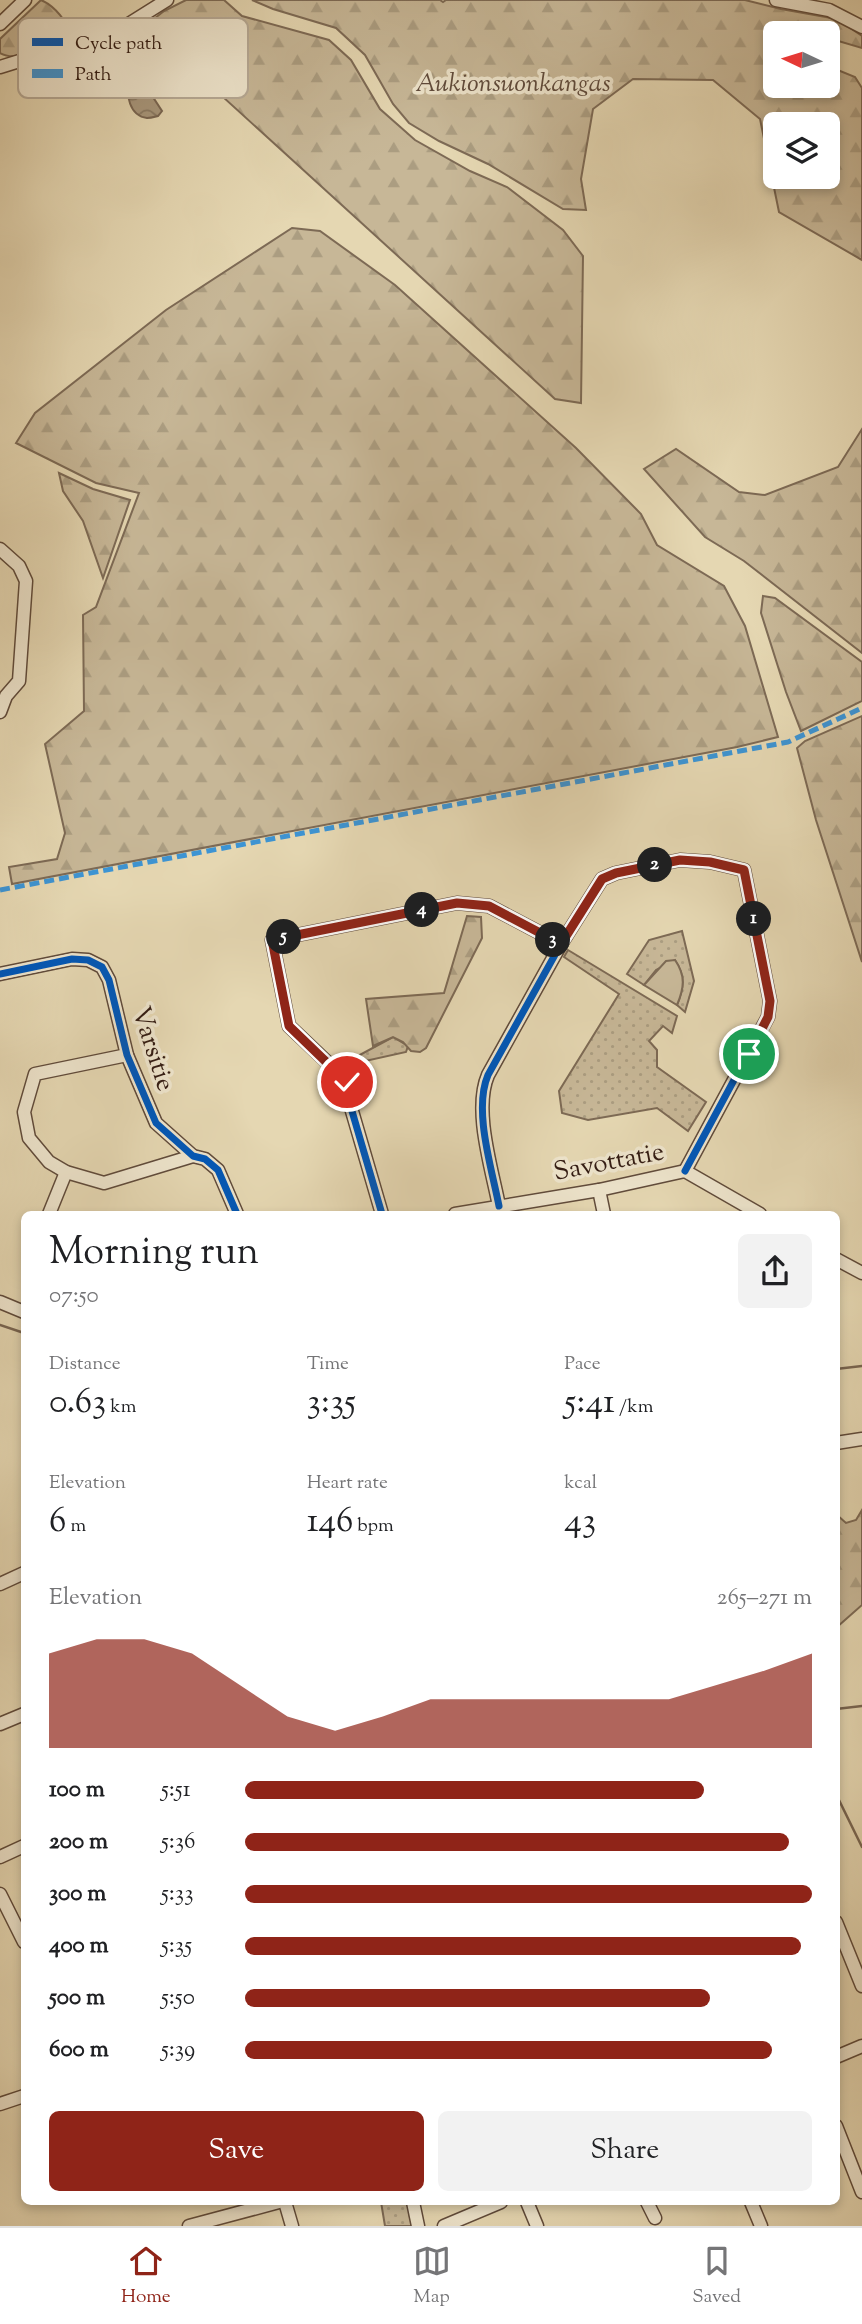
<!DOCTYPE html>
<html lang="en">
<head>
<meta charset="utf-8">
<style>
	:root { --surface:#fff; --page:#f2f2f2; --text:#202124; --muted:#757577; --line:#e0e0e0; --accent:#8f2418 }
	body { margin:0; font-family:"Sorts Mill Goudy",serif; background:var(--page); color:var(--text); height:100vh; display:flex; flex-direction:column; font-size:26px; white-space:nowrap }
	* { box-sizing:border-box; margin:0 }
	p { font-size:23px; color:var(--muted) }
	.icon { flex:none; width:38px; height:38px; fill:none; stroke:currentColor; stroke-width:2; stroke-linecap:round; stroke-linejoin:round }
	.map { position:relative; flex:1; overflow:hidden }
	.drawer { position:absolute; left:21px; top:1211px; width:819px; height:994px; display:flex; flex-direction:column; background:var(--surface); border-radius:10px; box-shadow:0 4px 10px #0003 }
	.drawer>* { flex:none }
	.needle { width:46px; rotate:274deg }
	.controls { position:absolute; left:763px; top:21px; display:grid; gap:14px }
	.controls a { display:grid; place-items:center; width:77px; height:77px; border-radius:10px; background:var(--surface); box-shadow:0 4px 10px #0003; font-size:35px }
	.pin { position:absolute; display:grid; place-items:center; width:60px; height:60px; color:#fff; margin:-30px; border:4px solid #fff; border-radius:50%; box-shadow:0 2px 7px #0007 }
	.km { position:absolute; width:35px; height:35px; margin:-18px; border-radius:50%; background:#222; color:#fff; font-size:19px; line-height:35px; text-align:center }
	.round { display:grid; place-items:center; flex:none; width:74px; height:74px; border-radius:10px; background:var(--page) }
	.headline { display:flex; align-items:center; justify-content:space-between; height:119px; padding:0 28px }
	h1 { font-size:38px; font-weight:600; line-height:52px }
	.stats { display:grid; grid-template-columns:repeat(3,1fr); gap:10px; height:119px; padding:7px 28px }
	.stats div { display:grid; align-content:center }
	.stats b { font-size:35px; font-weight:600 }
	.stats small { font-size:19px; font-weight:400 }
	.stats p { font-size:19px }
	.chart { height:196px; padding:14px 28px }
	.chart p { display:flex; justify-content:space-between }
	.chart svg { width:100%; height:126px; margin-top:7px; fill:var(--accent); opacity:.7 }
	.action { display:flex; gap:14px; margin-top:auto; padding:14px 28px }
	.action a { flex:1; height:80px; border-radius:10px; background:var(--accent); color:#fff; font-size:28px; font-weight:600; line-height:80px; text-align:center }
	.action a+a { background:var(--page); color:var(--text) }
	ul { padding:0 28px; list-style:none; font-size:23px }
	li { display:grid; grid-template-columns:112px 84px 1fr; align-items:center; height:52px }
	li i { height:18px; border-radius:9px; background:var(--accent) }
	.tabs { display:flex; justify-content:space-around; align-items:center; height:98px; border-top:2px solid var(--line); background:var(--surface); font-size:19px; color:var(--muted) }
	.tabs a { display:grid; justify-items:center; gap:4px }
	.tabs .selected { color:var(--accent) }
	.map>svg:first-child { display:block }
	.grass { fill:url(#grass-dots); stroke:#7d6a55; stroke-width:2 }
	.forest { fill:url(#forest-firs); stroke:#7d6a55; stroke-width:2; fill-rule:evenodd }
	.park { fill:#c7b797; stroke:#7d6a55; stroke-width:2 }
	.water { fill:url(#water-waves); stroke:#796652; stroke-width:2 }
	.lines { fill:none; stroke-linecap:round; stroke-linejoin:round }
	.stream { stroke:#796652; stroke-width:2.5 }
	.minor-casing { stroke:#604b3b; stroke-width:15 }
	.minor { stroke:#eee5cd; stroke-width:12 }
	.quiet { stroke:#3d94d3; stroke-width:5; stroke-dasharray:10 5; stroke-linecap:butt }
	.cycleway-casing { stroke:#eee5cd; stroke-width:11 }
	.cycleway { stroke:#0057b8; stroke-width:7 }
	.route-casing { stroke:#fff; stroke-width:14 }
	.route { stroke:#8f2418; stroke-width:9 }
	.labels { text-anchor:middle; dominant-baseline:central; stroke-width:7; stroke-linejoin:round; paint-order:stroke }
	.park-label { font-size:26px; font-style:italic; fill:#5f4a3b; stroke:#eee5cd }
	.street-label { font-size:26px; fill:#331c13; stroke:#eee5cd }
	.key { fill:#eee5cd; stroke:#b6a995; stroke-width:2 }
	.key-label { font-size:19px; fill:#331c13 }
</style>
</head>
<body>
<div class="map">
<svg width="862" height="2226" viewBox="0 0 862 2226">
	<defs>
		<pattern id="grass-dots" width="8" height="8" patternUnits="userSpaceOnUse" patternTransform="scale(1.75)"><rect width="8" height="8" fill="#c7b797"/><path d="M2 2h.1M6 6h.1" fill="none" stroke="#ab9d81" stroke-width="1.8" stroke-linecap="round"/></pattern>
		<pattern id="forest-firs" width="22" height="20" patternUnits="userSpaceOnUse" patternTransform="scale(1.75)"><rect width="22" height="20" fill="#c7b797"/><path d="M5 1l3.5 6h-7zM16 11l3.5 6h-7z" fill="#ab9d81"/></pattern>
		<pattern id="water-waves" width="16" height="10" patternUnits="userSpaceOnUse" patternTransform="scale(1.75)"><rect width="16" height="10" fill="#a8977c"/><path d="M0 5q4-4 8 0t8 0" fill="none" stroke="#897a64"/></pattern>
	</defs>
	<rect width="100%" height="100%" fill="#e5d7b2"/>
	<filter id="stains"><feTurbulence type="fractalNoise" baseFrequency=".00286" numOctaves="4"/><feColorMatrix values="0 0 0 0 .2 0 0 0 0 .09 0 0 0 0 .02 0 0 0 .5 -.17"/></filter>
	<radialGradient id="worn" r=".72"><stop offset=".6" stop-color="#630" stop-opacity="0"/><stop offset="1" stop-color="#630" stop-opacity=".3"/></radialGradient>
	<!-- grass -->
	<g class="grass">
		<path d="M682,931L694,981L685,1012L677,1005C684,988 686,976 675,960L656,970L644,985L627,974L649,940Z"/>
		<path d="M568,950L677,1016L672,1033L663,1026L649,1041L657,1050V1067L706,1102L688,1131L657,1108L588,1120L562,1113L559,1091L619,994L564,957Z"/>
		<path d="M393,1037L408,1046L406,1052L365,1061V1066L349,1070L343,1064Z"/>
		<path d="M381,2202H407L413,2226H385Z"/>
	</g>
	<!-- forest -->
	<g class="forest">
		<path d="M41,0C55,6 68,22 71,37C52,44 19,64 0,53V39Z"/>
		<path d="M186,0H224L242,16L329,40L351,60L380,109L415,140L470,171L507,187L563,230L583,256L581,403L555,399L145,26L164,11Z"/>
		<path d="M252,0H440L443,2L446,0H745L781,9L837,19L862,36V48L835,40H828V33H775V86H828V66L855,77L862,88V260L779,212L760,119L713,80L633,79L593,109L581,179L586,210L563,209L488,164L439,141L409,123L393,104L365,55L336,28L273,9ZM775,124H828V177H775Z"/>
		<path d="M292,228L320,231L395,285L576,448L641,514L657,545L724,586L745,626L778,737L737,747L12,884L9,867L57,859L65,833L45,744L84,711L83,615L96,607L139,493L96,483L16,443L35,413L166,310Z"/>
		<path d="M862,429V653L744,561L705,537L644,469L676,449L739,492L765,495L838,467Z"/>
		<path d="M59,473L93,489L130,500L103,578L83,521L63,491Z"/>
		<path d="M763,596L775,598L862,662V701L801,731L786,692L761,613Z"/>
		<path d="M862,716V962L816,820L797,748L805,741Z"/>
		<path d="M467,916L481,917L482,938L426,1048L420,1052L411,1051L403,1042L393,1037L373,1046L366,999L444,993Z"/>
		<path d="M862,1510V1605L837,1627V1515L846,1523L856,1520Z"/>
	</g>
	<!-- park -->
	<path class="park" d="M675,960C686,976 684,988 677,1005L644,985L666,961Z"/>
	<!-- water -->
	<path class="water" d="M132,82H142L149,85L151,94L162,111L158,116C154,117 151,118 147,118C130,116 124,94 132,82Z"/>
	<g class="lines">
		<!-- stream -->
		<g class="stream">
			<path d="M0,1325L24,1333"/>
			<path d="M836,1369L862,1366"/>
			<path d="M836,1709L862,1706"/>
			<path d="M836,1794L862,1847"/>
		</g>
		<defs>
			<g id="minor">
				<path d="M776,0L829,10L862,27"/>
				<path d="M0,24L25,0"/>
				<path d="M0,67L119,30L167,0"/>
				<path d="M0,549L19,566L26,581L19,681L6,696L0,712"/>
				<path d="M0,974L72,959L88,960L102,967L109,980L127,1055L156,1123L193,1156L205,1159L218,1170L237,1214"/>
				<path d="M127,1055L35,1074L24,1112L29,1138L49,1162L66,1172L104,1183L193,1156"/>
				<path d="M599,1190L604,1214"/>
				<path d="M499,1206C492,1169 473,1110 488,1075L561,944L602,879L616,873L680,860L710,862L744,870L770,1001L768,1017L685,1171"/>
				<path d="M49,1214L66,1172"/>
				<path d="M382,1214L347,1094V1081L289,1026L272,940L457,903L489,906L561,944"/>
				<path d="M455,1214L599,1190L685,1171L760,1214"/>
				<path d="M836,1259L862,1273"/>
				<path d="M0,1302L24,1312"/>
				<path d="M836,1443L862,1439"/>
				<path d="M0,1584L24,1573"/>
				<path d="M0,1724L24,1714"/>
				<path d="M0,1857L24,1846"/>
				<path d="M0,1894L24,1942"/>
				<path d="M836,1922L862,1986"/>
				<path d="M836,2057L862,2046"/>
				<path d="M0,2104L24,2096"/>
				<path d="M836,2126L862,2192"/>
				<path d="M285,2202L292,2226"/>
				<path d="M413,2202L418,2226"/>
				<path d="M527,2202L537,2226"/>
				<path d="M647,2202L655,2218"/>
				<path d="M751,2202L761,2226"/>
				<path d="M189,2226L279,2202"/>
				<path d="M444,2226L501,2202"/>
			</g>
		</defs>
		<!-- minor casing -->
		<use href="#minor" class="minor-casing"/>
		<!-- minor -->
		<use href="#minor" class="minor"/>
		<!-- quiet -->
		<path class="quiet" d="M0,890L788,742L862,708"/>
		<defs>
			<g id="cycleway">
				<path d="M0,974L72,959L88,960L102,967L109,980L127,1055L156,1123L193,1156L205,1159L218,1170L237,1214"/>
				<path d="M499,1206C492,1169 473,1110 488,1075L561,944L602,879L616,873L680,860L710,862L744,870L770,1001L768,1017L685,1171"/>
				<path d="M382,1214L347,1094V1081L289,1026L272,940L457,903L489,906L561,944"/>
			</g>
		</defs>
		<!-- cycleway casing -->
		<use href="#cycleway" class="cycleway-casing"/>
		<!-- cycleway -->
		<use href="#cycleway" class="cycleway"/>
	</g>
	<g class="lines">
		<defs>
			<path id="route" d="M347,1082L289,1026L272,940L457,903L489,906L561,944L602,879L616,873L680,860L710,862L744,870L770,1001L768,1017L749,1054"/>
		</defs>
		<!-- route casing -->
		<use href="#route" class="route-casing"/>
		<!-- route -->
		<use href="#route" class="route"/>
	</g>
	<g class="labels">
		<!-- park labels -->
		<g class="park-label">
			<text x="513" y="84">Aukionsuonkangas</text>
		</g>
		<!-- street labels -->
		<g class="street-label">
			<text transform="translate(152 1049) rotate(72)">Varsitie</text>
			<text transform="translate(609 1163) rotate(-11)">Savottatie</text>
		</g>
	</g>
	<!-- legend -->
	<rect x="18" y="18" width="230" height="80" rx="10" class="key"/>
	<rect x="32" y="38" width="31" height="8" fill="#0057b8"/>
	<rect x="32" y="69" width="31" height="9" fill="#3d94d3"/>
	<g class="key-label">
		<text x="75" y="49">Cycle path</text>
		<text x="75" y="80">Path</text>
	</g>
	<rect width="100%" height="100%" filter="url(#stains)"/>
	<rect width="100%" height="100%" fill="url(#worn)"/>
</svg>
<div class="controls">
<a><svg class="needle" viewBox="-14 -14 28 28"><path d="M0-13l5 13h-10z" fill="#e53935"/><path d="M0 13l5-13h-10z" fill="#757577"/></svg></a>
<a><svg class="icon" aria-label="layers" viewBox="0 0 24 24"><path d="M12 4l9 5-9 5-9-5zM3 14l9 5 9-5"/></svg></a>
</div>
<div class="pin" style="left:749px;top:1054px;background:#1e9e55"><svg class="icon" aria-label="arrive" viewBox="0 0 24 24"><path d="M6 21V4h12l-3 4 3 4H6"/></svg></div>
<div class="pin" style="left:347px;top:1082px;background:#d93025"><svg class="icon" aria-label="check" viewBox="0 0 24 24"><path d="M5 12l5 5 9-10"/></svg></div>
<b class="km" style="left:754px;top:919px">1</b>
<b class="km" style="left:655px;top:865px">2</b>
<b class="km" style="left:553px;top:940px">3</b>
<b class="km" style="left:422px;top:910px">4</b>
<b class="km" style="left:284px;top:937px">5</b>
<section class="drawer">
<div class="headline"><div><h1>Morning run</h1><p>07:50</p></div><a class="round"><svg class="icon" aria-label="share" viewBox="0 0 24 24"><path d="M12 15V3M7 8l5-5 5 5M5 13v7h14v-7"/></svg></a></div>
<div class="stats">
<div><p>Distance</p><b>0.63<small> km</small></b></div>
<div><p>Time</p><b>3:35</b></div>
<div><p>Pace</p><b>5:41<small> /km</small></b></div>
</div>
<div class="stats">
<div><p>Elevation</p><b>6<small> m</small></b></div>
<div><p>Heart rate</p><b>146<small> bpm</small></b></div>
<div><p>kcal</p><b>43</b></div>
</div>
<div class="chart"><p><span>Elevation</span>265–271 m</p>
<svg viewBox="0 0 160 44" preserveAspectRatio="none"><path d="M0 44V11L10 6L20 6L30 11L40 22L50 33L60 38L70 33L80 27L90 27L100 27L110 27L120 27L130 27L140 22L150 17L160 11V44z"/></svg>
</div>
<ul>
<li><b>100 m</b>5:51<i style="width:81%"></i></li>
<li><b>200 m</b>5:36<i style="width:96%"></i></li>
<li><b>300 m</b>5:33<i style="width:100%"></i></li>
<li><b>400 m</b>5:35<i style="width:98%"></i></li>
<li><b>500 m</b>5:50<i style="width:82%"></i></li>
<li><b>600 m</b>5:39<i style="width:93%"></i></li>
</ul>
<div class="action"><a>Save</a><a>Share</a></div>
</section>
</div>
<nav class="tabs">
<a class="selected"><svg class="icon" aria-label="home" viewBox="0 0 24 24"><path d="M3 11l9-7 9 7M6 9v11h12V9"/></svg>Home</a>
<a><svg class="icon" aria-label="map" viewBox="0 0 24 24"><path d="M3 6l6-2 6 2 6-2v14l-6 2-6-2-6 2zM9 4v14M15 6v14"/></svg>Map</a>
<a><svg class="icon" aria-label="saved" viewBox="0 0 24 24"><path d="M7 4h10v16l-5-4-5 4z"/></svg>Saved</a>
</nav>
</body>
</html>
